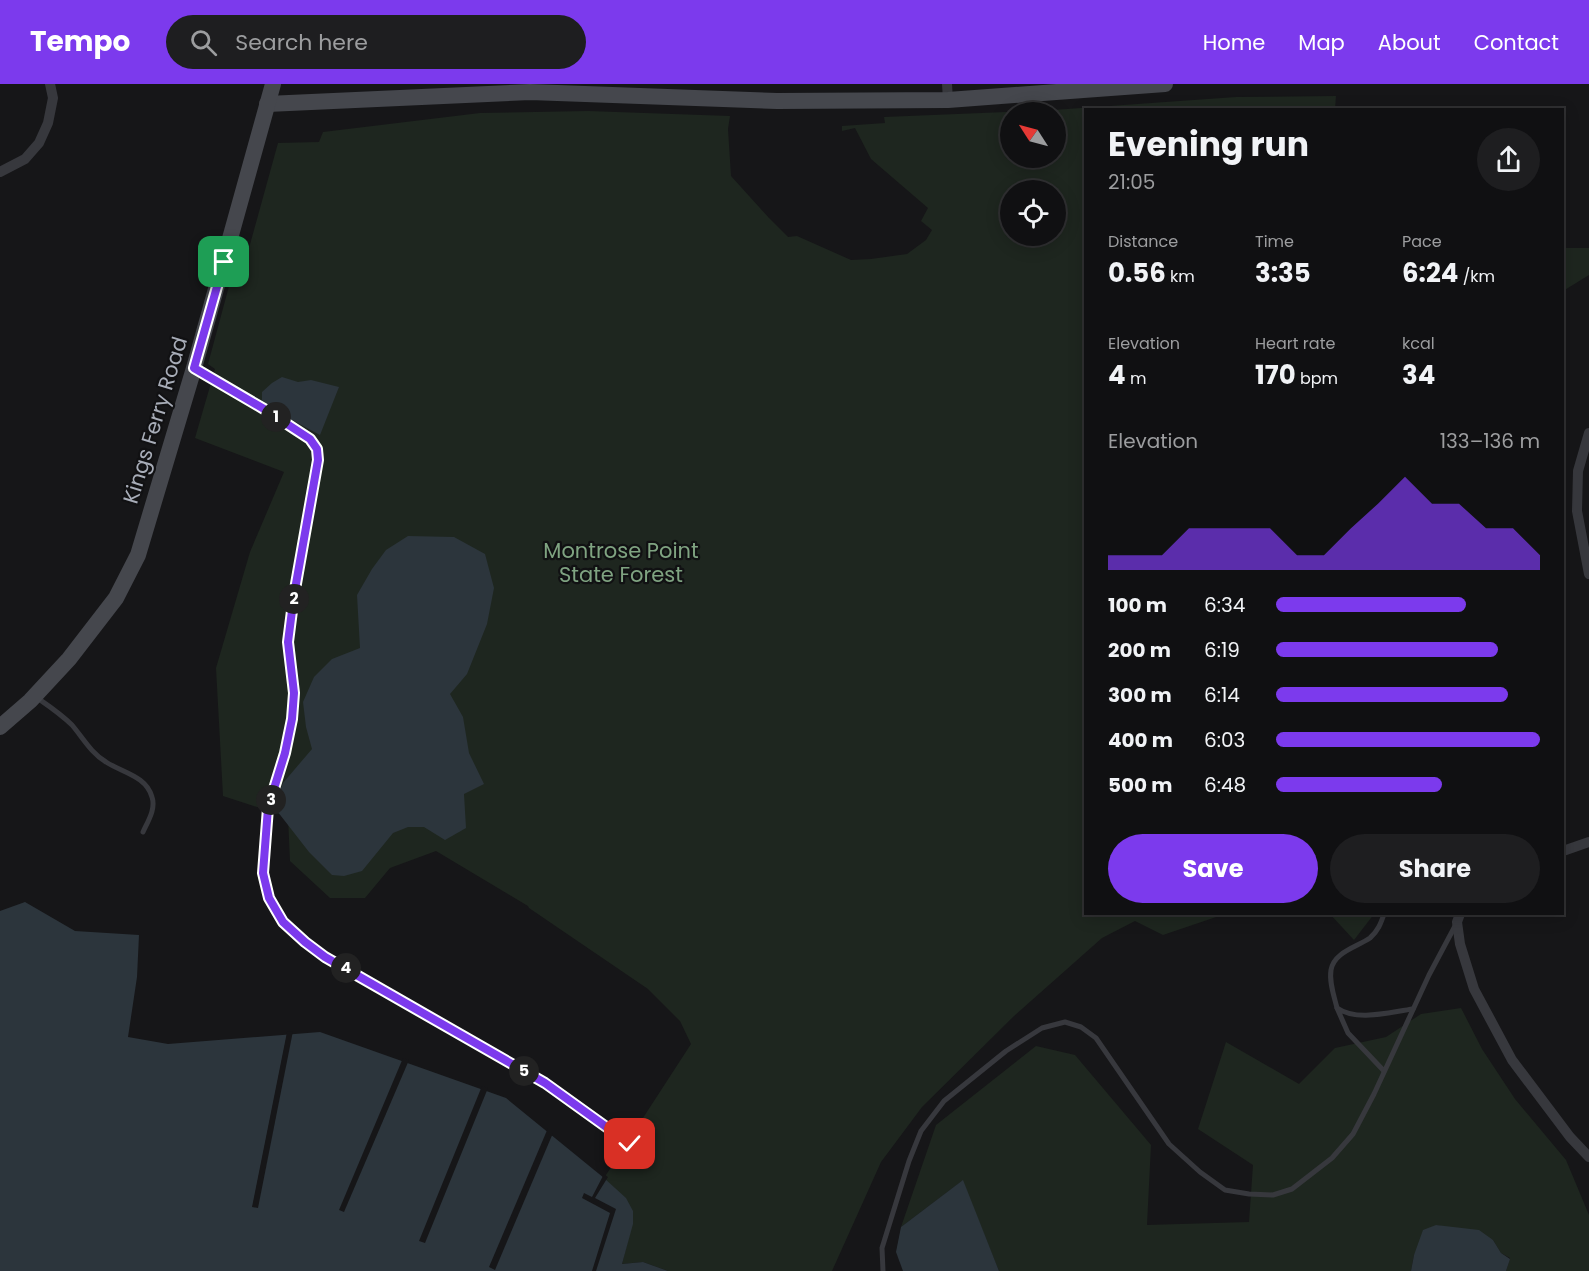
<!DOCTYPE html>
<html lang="en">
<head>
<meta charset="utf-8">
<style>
	:root { --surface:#101012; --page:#1e1e20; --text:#f1f3f6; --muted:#9c9d9f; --line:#303032; --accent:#7c3aed }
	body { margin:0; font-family:Poppins,sans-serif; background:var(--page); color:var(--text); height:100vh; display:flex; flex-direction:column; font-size:22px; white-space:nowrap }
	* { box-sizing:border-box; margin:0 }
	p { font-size:20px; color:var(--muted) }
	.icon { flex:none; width:33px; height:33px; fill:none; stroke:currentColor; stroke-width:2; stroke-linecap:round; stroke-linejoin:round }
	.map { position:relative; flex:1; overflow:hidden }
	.side { position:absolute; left:1084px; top:24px; width:480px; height:807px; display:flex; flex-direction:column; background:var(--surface); border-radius:0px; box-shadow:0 3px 15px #0003,0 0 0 2px var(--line) }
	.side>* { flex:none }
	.needle { width:39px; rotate:306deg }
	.fabs { position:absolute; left:1000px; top:18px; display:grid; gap:12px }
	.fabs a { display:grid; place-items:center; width:66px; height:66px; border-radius:50%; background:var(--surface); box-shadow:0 3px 15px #0003,0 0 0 2px var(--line); font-size:30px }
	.pin { position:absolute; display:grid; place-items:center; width:51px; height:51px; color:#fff; margin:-26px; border-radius:12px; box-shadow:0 3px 9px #0006 }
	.km { position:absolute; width:30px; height:30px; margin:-15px; border-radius:50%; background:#222; color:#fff; font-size:16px; line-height:30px; text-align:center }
	.round { display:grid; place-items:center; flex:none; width:63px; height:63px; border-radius:32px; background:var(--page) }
	.summary { display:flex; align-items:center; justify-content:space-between; height:102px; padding:0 24px }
	h1 { font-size:33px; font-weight:700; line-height:45px }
	.metrics { display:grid; grid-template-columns:repeat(3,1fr); gap:9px; height:102px; padding:6px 24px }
	.metrics div { display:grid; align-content:center }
	.metrics b { font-size:26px; font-weight:700 }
	.metrics small { font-size:16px; font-weight:400 }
	.metrics p { font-size:16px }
	.chart { height:168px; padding:12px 24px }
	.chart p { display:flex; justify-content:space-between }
	.chart svg { width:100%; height:108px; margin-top:6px; fill:var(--accent); opacity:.7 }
	.action { display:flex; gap:12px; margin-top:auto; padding:12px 24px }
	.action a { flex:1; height:69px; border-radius:36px; background:var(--accent); color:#fff; font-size:24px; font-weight:700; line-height:69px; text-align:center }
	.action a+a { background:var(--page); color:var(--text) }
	ul { padding:0 24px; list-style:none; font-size:20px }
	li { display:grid; grid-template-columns:96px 72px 1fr; align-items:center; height:45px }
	li i { height:15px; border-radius:8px; background:var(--accent) }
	header { display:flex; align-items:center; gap:36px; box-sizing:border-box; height:84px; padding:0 30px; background:var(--accent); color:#fff }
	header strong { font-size:28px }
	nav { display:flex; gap:33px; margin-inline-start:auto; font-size:21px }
	.search { width:420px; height:54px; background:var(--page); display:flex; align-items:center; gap:15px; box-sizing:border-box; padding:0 21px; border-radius:33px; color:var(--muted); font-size:22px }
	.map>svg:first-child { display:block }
	.green { fill:#1e261f; fill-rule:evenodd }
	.water { fill:#2c353c }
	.pier { fill:#161618 }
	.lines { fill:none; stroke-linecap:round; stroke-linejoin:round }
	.lane { stroke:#37383d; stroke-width:5 }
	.street { stroke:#37383d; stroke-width:10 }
	.secondary { stroke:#45474d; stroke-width:16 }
	.route-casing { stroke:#fff; stroke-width:12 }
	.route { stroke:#7c3aed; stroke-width:8 }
	.labels { text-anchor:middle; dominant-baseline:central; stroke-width:4.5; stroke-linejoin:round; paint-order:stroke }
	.street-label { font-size:21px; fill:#a8adb8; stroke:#111113 }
	.park-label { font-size:21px; fill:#7fa381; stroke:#111113 }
</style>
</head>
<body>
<header>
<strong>Tempo</strong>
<div class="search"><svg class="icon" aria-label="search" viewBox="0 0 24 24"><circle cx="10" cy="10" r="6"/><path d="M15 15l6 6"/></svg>Search here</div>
<nav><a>Home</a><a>Map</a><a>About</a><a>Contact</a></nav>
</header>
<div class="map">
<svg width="1589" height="1187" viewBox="0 0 1589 1187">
	<rect width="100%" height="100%" fill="#161618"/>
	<!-- green -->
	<g class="green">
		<path d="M1336,12L1335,25L1086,26V830H1225L1163,851L1135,837L1102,854L1014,932L922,1023L881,1078L832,1187H668L643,1178L622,1180L632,1140L604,1094L691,960L680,937L648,905L529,824L528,822L436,767L390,784L365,814H330L290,777L288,733L223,712L216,584L250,468L284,388L195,354L215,285L208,280L232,191L241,193L278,59L319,58L323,48L480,29L588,27L730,32L728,45L731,92L769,134L788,153L797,152L851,176L871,175L907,170L926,156L932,146L921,137L928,124L871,75L855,44L842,47V42L885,39L884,33L1053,26L1236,13ZM1011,28H1056V74H1011ZM1011,106H1056V152H1011Z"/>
		<path d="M1563,164H1589V191L1563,207Z"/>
		<path d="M1330,830H1374L1354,856Z"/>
		<path d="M1461,924L1482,965L1515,1015L1566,1076L1589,1131V1187H1506L1510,1174L1501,1169L1493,1156L1452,1144L1436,1141L1414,1171L1411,1187H999L962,1097L901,1143L936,1041L1036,962L1075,971L1151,1061L1147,1141L1249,1138L1253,1081L1198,1045L1226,958L1299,1000L1335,964L1386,953L1421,930Z"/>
	</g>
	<!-- water -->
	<g class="water">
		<path d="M282,293L298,298L311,296L339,303L320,351L262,320V308L272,299Z"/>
		<path d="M408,452L454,453L485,470L494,504L487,540L467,590L450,610L463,633L469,669L484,700L464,710L466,744L445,756L424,743H408L393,749L362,787L344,792L332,791L309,768L274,723L283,699L312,665L306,643L303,618L314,593L332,575L360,564L357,511L372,485L386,466Z"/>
		<path d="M25,818L75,847L139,851L137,893L128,953L168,960L320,948L506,1014L604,1094L626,1114L633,1127V1140L622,1180L643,1178L668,1187H0V827Z"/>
		<path d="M963,1096L999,1187H903L896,1168L901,1143Z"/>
		<path d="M1436,1141L1479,1146L1493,1156L1501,1169L1510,1175L1506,1187H1411L1414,1171L1423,1146Z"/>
	</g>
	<!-- pier -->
	<g class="pier">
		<path d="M293,947L258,1124L252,1123L287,948Z"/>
		<path d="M403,974L409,976L344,1128L339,1126Z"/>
		<path d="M482,1002L488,1004L425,1159L419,1157Z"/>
		<path d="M548,1044L553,1049L495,1186L489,1183Z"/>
		<path d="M604,1090L608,1093L595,1114L616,1125L596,1187H592L610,1129L582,1114L584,1109L592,1113Z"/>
	</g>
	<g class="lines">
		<!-- lane -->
		<g class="lane">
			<path d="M36,613C49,622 61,630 72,641C83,654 91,669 106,678C123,689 146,692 152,713C156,725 148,737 143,748"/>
			<path d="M1337,924C1334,912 1329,898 1331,886C1334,868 1357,863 1370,854C1378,847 1381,839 1384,830"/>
			<path d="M1384,987L1348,949L1337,924C1357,938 1390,928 1413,925"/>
			<path d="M883,1187L882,1164L909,1077L921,1047L944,1017L1006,967L1042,944L1065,938L1081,943L1096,954L1169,1060L1200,1088L1225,1106L1249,1110L1273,1111L1292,1105L1332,1074L1353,1050L1374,1010L1429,891L1455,842"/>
		</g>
		<!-- street -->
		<g class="street">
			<path d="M947,0L948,16"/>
			<path d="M0,88L25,75L39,59L48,39L53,14L50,0"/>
			<path d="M194,284L264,325L310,355L317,365L318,376L294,511L288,558L294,609L292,635L285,669L268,724L263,789L269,814L283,838L305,858L325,873L545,999L629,1060"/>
			<path d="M1589,349L1578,387L1577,427L1589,490"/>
			<path d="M1563,767L1589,758"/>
			<path d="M1460,830L1457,838L1460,860L1474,905L1512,976L1570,1053L1589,1073"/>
		</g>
		<!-- secondary -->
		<g class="secondary">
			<path d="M267,20L530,8L777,17L948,16L1165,0"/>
			<path d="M0,643L30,617L69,575L116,514L138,471L194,284L273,0"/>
		</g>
	</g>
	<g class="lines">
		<defs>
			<path id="route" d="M224,178L194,284L264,325L310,355L317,365L318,376L294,511L288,558L294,609L292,635L285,669L268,724L263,789L269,814L283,838L305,858L325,873L545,999L630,1060"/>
		</defs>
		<!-- route casing -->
		<use href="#route" class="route-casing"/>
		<!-- route -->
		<use href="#route" class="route"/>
	</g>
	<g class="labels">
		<!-- street labels -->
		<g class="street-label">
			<text transform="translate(155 336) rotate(-73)">Kings Ferry Road</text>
		</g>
		<!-- park labels -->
		<g class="park-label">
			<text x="621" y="466">Montrose Point<tspan x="621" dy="24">State Forest</tspan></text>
		</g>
	</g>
</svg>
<div class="fabs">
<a><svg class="needle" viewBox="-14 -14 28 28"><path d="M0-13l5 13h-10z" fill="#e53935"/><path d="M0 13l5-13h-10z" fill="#9c9d9f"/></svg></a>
<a><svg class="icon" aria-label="locate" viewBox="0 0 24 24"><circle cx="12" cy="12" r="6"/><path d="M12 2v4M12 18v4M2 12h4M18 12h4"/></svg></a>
</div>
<div class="pin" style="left:224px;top:178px;background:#1e9e55"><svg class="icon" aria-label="arrive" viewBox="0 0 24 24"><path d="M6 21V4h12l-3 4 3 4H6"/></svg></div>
<div class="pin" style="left:630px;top:1060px;background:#d93025"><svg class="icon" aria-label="check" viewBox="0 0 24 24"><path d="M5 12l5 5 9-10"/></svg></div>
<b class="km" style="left:276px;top:333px">1</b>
<b class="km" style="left:294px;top:515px">2</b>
<b class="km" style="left:271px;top:716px">3</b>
<b class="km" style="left:346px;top:884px">4</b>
<b class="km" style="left:524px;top:987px">5</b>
<section class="side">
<div class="summary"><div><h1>Evening run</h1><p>21:05</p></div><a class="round"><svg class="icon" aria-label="share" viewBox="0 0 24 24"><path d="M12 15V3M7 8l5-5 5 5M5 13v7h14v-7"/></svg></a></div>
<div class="metrics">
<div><p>Distance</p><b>0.56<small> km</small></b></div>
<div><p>Time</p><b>3:35</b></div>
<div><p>Pace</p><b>6:24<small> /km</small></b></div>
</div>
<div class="metrics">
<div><p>Elevation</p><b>4<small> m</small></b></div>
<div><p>Heart rate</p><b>170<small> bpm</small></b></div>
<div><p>kcal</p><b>34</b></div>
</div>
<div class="chart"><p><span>Elevation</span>133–136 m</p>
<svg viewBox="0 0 160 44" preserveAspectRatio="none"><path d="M0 44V38L10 38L20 38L30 27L40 27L50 27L60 27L70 38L80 38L90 27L100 17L110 6L120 17L130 17L140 27L150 27L160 38V44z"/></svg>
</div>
<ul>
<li><b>100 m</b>6:34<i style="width:72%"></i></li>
<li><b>200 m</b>6:19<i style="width:84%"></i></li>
<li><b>300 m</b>6:14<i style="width:88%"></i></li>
<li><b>400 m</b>6:03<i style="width:100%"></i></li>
<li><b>500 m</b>6:48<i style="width:63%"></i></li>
</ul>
<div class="action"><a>Save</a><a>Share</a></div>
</section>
</div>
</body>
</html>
